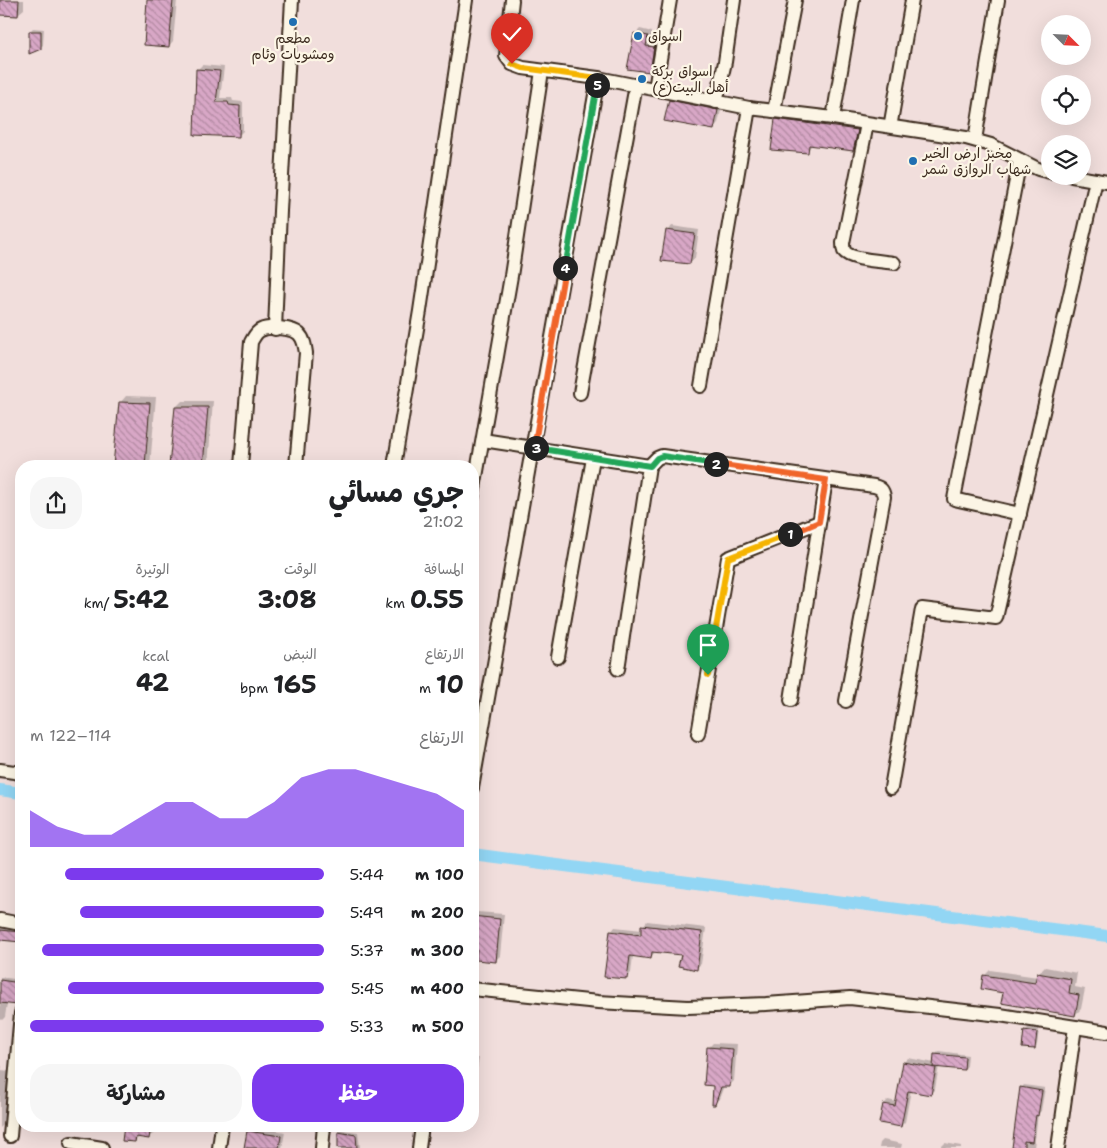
<!DOCTYPE html>
<html lang="ar">
<head>
<meta charset="utf-8">
<style>
	:root { --surface:#fff; --page:#f6f6f6; --text:#202124; --muted:#757577; --accent:#7c3aed }
	body { margin:0; font-family:"Shantell Sans","Playpen Sans Arabic",sans-serif; background:var(--page); color:var(--text); direction:rtl; height:100vh; display:flex; flex-direction:column; font-size:19px; white-space:nowrap }
	* { box-sizing:border-box; margin:0 }
	p { font-size:16px; color:var(--muted) }
	.icon { flex:none; width:28px; height:28px; fill:none; stroke:currentColor; stroke-width:2; stroke-linecap:round; stroke-linejoin:round }
	.map { position:relative; flex:1; overflow:hidden; direction:ltr }
	.panel { position:absolute; left:15px; top:460px; width:464px; height:672px; display:flex; flex-direction:column; background:var(--surface); border-radius:20px; box-shadow:0 5px 20px #0002; direction:rtl }
	.panel>* { flex:none }
	.needle { width:32px; rotate:114deg }
	.controls { position:absolute; left:1041px; top:15px; display:grid; gap:10px }
	.controls a { display:grid; place-items:center; width:50px; height:50px; border-radius:50%; background:var(--surface); box-shadow:0 5px 20px #0002; font-size:25px }
	.pin { position:absolute; display:grid; place-items:center; width:42px; height:42px; color:#fff; margin:-51px -21px; border-radius:50% 50% 50% 0; rotate:-45deg; box-shadow:0 0 5px #0007 }
	.pin .icon { rotate:45deg }
	.km { position:absolute; width:25px; height:25px; margin:-12px; border-radius:50%; background:#222; color:#fff; font-size:14px; line-height:25px; text-align:center }
	.round { display:grid; place-items:center; flex:none; width:52px; height:52px; border-radius:20px; background:var(--page) }
	.summary { display:flex; align-items:center; justify-content:space-between; height:85px; padding:0 15px }
	h1 { font-size:28px; font-weight:700; line-height:38px }
	.figures { display:grid; grid-template-columns:repeat(3,1fr); gap:8px; height:85px; padding:5px 15px }
	.figures div { display:grid; align-content:center }
	.figures b { font-size:25px; font-weight:700 }
	.figures small { font-size:14px; font-weight:400 }
	.figures p { font-size:14px }
	.chart { height:140px; padding:10px 15px }
	.chart p { display:flex; justify-content:space-between }
	.chart svg { width:100%; height:90px; margin-top:5px; fill:var(--accent); opacity:.7 }
	.button { display:flex; gap:10px; margin-top:auto; padding:10px 15px }
	.button a { flex:1; height:58px; border-radius:20px; background:var(--accent); color:#fff; font-size:20px; font-weight:700; line-height:58px; text-align:center }
	.button a+a { background:var(--page); color:var(--text) }
	ul { padding:0 15px; list-style:none; font-size:16px }
	li { display:grid; grid-template-columns:80px 60px 1fr; align-items:center; height:38px }
	li i { height:12px; border-radius:6px; background:var(--accent) }
	.map>svg:first-child { display:block }
	.shadow { fill:#0003 }
	.lines { fill:none; stroke-linecap:round; stroke-linejoin:round }
	.canal { stroke:#92d6f4; stroke-width:12 }
	.building { fill:url(#building-back-hatch); stroke:#3b2a1e }
	.minor-casing { stroke:#3b2a1e; stroke-width:16 }
	.minor { stroke:#fcf5e5; stroke-width:12 }
	.split-1-casing { stroke:#fff; stroke-width:10 }
	.split-2-casing { stroke:#fff; stroke-width:10 }
	.split-3-casing { stroke:#fff; stroke-width:10 }
	.split-4-casing { stroke:#fff; stroke-width:10 }
	.split-5-casing { stroke:#fff; stroke-width:10 }
	.split-6-casing { stroke:#fff; stroke-width:10 }
	.split-1 { stroke:#f5b400; stroke-width:6 }
	.split-2 { stroke:#f0652b; stroke-width:6 }
	.split-3 { stroke:#22a559; stroke-width:6 }
	.split-4 { stroke:#f0652b; stroke-width:6 }
	.split-5 { stroke:#22a559; stroke-width:6 }
	.split-6 { stroke:#f5b400; stroke-width:6 }
	.poi-dot { fill:#1f6fb2; stroke:#fcf5e5; stroke-width:2 }
	.labels { text-anchor:middle; dominant-baseline:central; stroke-width:4.5; stroke-linejoin:round; paint-order:stroke }
	.poi-label { font-size:14px; fill:#3b2a1e; stroke:#fcf5e5; text-anchor:start }
</style>
</head>
<body>
<div class="map">
<svg width="1107" height="1148" viewBox="0 0 1107 1148">
	<defs>
		<pattern id="building-back-hatch" width="6" height="6" patternUnits="userSpaceOnUse" patternTransform="scale(1.25)"><rect width="6" height="6" fill="#d8a7c6"/><path d="M-1 5l2 2M0 0l6 6M5-1l2 2" fill="none" stroke="#b088a0"/></pattern>
	</defs>
	<rect width="100%" height="100%" fill="#f1dedc"/>
	<filter id="ink" filterUnits="userSpaceOnUse"><feTurbulence type="fractalNoise" baseFrequency=".02" numOctaves="2"/><feDisplacementMap in="SourceGraphic" scale="10" xChannelSelector="R" yChannelSelector="G"/><feConvolveMatrix kernelMatrix="1 2 1 2 8 2 1 2 1" color-interpolation-filters="sRGB"/></filter>
	<g filter="url(#ink)">
		<!-- shadow -->
		<g class="shadow">
			<path d="M0,0H24V9L18,14L0,13Z"/>
			<path d="M149,0H177L173,41L169,46Z"/>
			<path d="M33,28L44,29L43,45L40,48L30,31Z"/>
			<path d="M640,29L652,32L651,42L658,43L654,66L649,71L635,34Z"/>
			<path d="M202,65L224,67L220,98H232L233,101L243,102V131L238,136L195,134L197,70Z"/>
			<path d="M675,96L722,106L718,123L713,128L670,101Z"/>
			<path d="M781,115L861,126L858,145L853,149L812,144L807,152L776,120Z"/>
			<path d="M672,226L699,230L695,258L690,263L668,231Z"/>
			<path d="M126,396L156,397L150,466H114L120,403Z"/>
			<path d="M182,401H213L208,466H170L176,407Z"/>
			<path d="M477,912L504,914L500,956L495,961L478,947L472,916Z"/>
			<path d="M647,921L706,928L701,964L696,968L683,954L656,951L650,958L633,955L631,973L626,978L611,932L615,927L642,930L643,926Z"/>
			<path d="M0,927L21,929V941L0,938Z"/>
			<path d="M1045,967L1077,973L1075,987L1085,989L1081,1009L1075,1015L1004,992L984,976L990,970L1038,977V974Z"/>
			<path d="M0,977L21,980L20,1001L17,1004L7,1003L5,1017L2,1020L0,1019Z"/>
			<path d="M1028,1028L1039,1029L1037,1045L1034,1048L1025,1031Z"/>
			<path d="M713,1043L737,1044L734,1081L729,1086H724L719,1099L714,1104V1085L708,1048Z"/>
			<path d="M939,1051L968,1055L967,1066L964,1069L939,1066L935,1089L931,1093L911,1090L905,1122L901,1126L884,1104L888,1100L897,1102L904,1062L908,1058L935,1063L936,1054Z"/>
			<path d="M472,1058H479L477,1069L473,1072L472,1080Z"/>
			<path d="M0,1066H2L1,1070L10,1071L3,1125L0,1128Z"/>
			<path d="M1024,1085L1045,1088L1041,1111L1038,1114L1034,1148H1013L1021,1088Z"/>
			<path d="M125,1126H155L154,1133L149,1137L140,1136L135,1141Z"/>
			<path d="M253,1126L285,1132L282,1148H246L248,1131Z"/>
			<path d="M342,1130L358,1132L360,1148H339V1132Z"/>
			<path d="M883,1140L902,1144L901,1148H879L880,1143Z"/>
			<path d="M945,1143L961,1146V1148H940Z"/>
		</g>
		<g class="lines">
			<!-- canal -->
			<g class="canal">
				<path d="M0,790L21,793"/>
				<path d="M472,854L1107,936"/>
			</g>
		</g>
		<!-- building -->
		<g class="building">
			<path d="M0,0H19L18,16L0,15Z"/>
			<path d="M147,0H173L169,47L144,45Z"/>
			<path d="M29,31H41V49L29,54Z"/>
			<path d="M634,33L648,36L646,46L654,47L650,72L627,69Z"/>
			<path d="M196,69L220,71L216,102H228L229,105L240,106L239,137L194,135Z"/>
			<path d="M669,100L718,110L714,130L664,121Z"/>
			<path d="M775,119L858,130L853,151L809,145L808,153L771,150Z"/>
			<path d="M666,230L695,234L690,264L661,261Z"/>
			<path d="M119,402L150,403L145,466H113Z"/>
			<path d="M175,407H208L203,466H169Z"/>
			<path d="M472,916L500,919L496,962L476,960L477,949L472,948Z"/>
			<path d="M641,925L702,932L697,970L678,966L681,955L652,952L651,959L630,956L627,979L604,977L610,931L641,935Z"/>
			<path d="M0,930L21,932V942L0,940Z"/>
			<path d="M1037,973L1071,979L1069,993L1079,995L1075,1016L1001,1003L1003,993L981,989L983,975L1035,983Z"/>
			<path d="M0,980L20,983L17,1005L0,1003Z"/>
			<path d="M1024,1030L1037,1032L1035,1049L1022,1048Z"/>
			<path d="M707,1047L733,1049L730,1087H721L715,1105H712L713,1086L704,1085Z"/>
			<path d="M934,1054L965,1057L964,1070L933,1067Z"/>
			<path d="M903,1062L936,1068L931,1095L908,1091L901,1127L879,1123L883,1104L895,1106Z"/>
			<path d="M1020,1087L1042,1091L1038,1116L1036,1115L1032,1142L1024,1141V1148H1012Z"/>
			<path d="M124,1126H151L149,1139L136,1137L135,1142L122,1141Z"/>
			<path d="M247,1131L281,1136L279,1148H244Z"/>
			<path d="M338,1132L356,1135L357,1148H338Z"/>
		</g>
		<g class="lines">
			<defs>
				<g id="minor">
					<path d="M512,0L506,56L512,64L523,68L598,78L749,108L833,118L966,138L991,145L1038,169L1050,172"/>
					<path d="M655,89L670,0"/>
					<path d="M716,102L725,62L734,0"/>
					<path d="M774,111L795,0"/>
					<path d="M833,118L853,0"/>
					<path d="M891,122L912,0"/>
					<path d="M867,124L843,243C843,245 843,248 844,251C850,260 883,261 894,263"/>
					<path d="M975,140L998,0"/>
					<path d="M1072,176L1107,182"/>
					<path d="M275,329L280,211L292,0"/>
					<path d="M701,386L749,108"/>
					<path d="M580,393L636,85"/>
					<path d="M483,440L649,466L618,669"/>
					<path d="M241,466L251,342C254,337 256,332 261,330C269,326 293,328 299,334C304,339 305,346 306,353L296,466"/>
					<path d="M394,466L420,311L466,0"/>
					<path d="M649,466L657,458L662,456L874,486C881,488 883,490 884,497L846,701"/>
					<path d="M472,500L511,276L542,71"/>
					<path d="M1020,514L954,499L1020,160"/>
					<path d="M558,657L593,458"/>
					<path d="M791,700L826,480"/>
					<path d="M698,734L728,558L819,522"/>
					<path d="M0,770L21,773"/>
					<path d="M472,788L598,78"/>
					<path d="M891,788L922,609L996,618L1096,180"/>
					<path d="M0,920L21,924"/>
					<path d="M472,989L598,1002L688,1007L766,1004L850,998L1000,1015L1107,1032"/>
					<path d="M10,1136L21,1013"/>
					<path d="M71,1143L102,1148"/>
					<path d="M219,1148L222,1126"/>
					<path d="M322,1148L324,1126"/>
					<path d="M419,1148L422,1126"/>
					<path d="M1058,1148L1075,1027"/>
				</g>
			</defs>
			<!-- minor casing -->
			<use href="#minor" class="minor-casing"/>
			<!-- minor -->
			<use href="#minor" class="minor"/>
		</g>
	</g>
	<g class="lines" filter="url(#ink)">
		<defs>
			<path id="split-1" d="M708,675L728,558L790,534"/>
			<path id="split-2" d="M716,464L826,480L819,522L790,534"/>
			<path id="split-3" d="M536,448L650,466L657,458L662,456L716,464"/>
			<path id="split-4" d="M536,448H534L565,268"/>
			<path id="split-5" d="M565,268L597,85"/>
			<path id="split-6" d="M512,64L523,68L598,78L597,85"/>
		</defs>
		<!-- split-1 casing -->
		<use href="#split-1" class="split-1-casing"/>
		<!-- split-2 casing -->
		<use href="#split-2" class="split-2-casing"/>
		<!-- split-3 casing -->
		<use href="#split-3" class="split-3-casing"/>
		<!-- split-4 casing -->
		<use href="#split-4" class="split-4-casing"/>
		<!-- split-5 casing -->
		<use href="#split-5" class="split-5-casing"/>
		<!-- split-6 casing -->
		<use href="#split-6" class="split-6-casing"/>
		<!-- split-1 -->
		<use href="#split-1" class="split-1"/>
		<!-- split-2 -->
		<use href="#split-2" class="split-2"/>
		<!-- split-3 -->
		<use href="#split-3" class="split-3"/>
		<!-- split-4 -->
		<use href="#split-4" class="split-4"/>
		<!-- split-5 -->
		<use href="#split-5" class="split-5"/>
		<!-- split-6 -->
		<use href="#split-6" class="split-6"/>
	</g>
	<!-- markers -->
	<g class="poi-dot">
		<circle cx="293" cy="22" r="5"/>
		<circle cx="638" cy="36" r="5"/>
		<circle cx="642" cy="79" r="5"/>
		<circle cx="913" cy="161" r="5"/>
	</g>
	<g class="labels">
		<!-- poi labels -->
		<g class="poi-label">
			<text x="648" y="36">اسواق</text>
			<text x="293" y="38" text-anchor="middle">مطعم<tspan x="293" dy="16">ومشويات وئام</tspan></text>
			<text x="652" y="71">اسواق بركة<tspan x="652" dy="16">أهل البيت(ع)</tspan></text>
			<text x="923" y="153">مخبز ارض الخير<tspan x="923" dy="16">شهاب الروازق شمر</tspan></text>
		</g>
	</g>
</svg>
<div class="controls">
<a><svg class="needle" viewBox="-14 -14 28 28"><path d="M0-13l5 13h-10z" fill="#e53935"/><path d="M0 13l5-13h-10z" fill="#757577"/></svg></a>
<a><svg class="icon" aria-label="locate" viewBox="0 0 24 24"><circle cx="12" cy="12" r="6"/><path d="M12 2v4M12 18v4M2 12h4M18 12h4"/></svg></a>
<a><svg class="icon" aria-label="layers" viewBox="0 0 24 24"><path d="M12 4l9 5-9 5-9-5zM3 14l9 5 9-5"/></svg></a>
</div>
<div class="pin" style="left:708px;top:675px;background:#1e9e55"><svg class="icon" aria-label="arrive" viewBox="0 0 24 24"><path d="M6 21V4h12l-3 4 3 4H6"/></svg></div>
<div class="pin" style="left:512px;top:64px;background:#d93025"><svg class="icon" aria-label="check" viewBox="0 0 24 24"><path d="M5 12l5 5 9-10"/></svg></div>
<b class="km" style="left:790px;top:534px">1</b>
<b class="km" style="left:716px;top:464px">2</b>
<b class="km" style="left:536px;top:448px">3</b>
<b class="km" style="left:565px;top:268px">4</b>
<b class="km" style="left:597px;top:85px">5</b>
<section class="panel">
<div class="summary"><div><h1>جري مسائي</h1><p>21:02</p></div><a class="round"><svg class="icon" aria-label="share" viewBox="0 0 24 24"><path d="M12 15V3M7 8l5-5 5 5M5 13v7h14v-7"/></svg></a></div>
<div class="figures">
<div><p>المسافة</p><b>0.55<small> km</small></b></div>
<div><p>الوقت</p><b>3:08</b></div>
<div><p>الوتيرة</p><b>5:42<small> /km</small></b></div>
</div>
<div class="figures">
<div><p>الارتفاع</p><b>10<small> m</small></b></div>
<div><p>النبض</p><b>165<small> bpm</small></b></div>
<div><p>kcal</p><b>42</b></div>
</div>
<div class="chart"><p><span>الارتفاع</span>114–122 m</p>
<svg viewBox="0 0 160 44" preserveAspectRatio="none"><path d="M0 44V26L10 34L20 38L30 38L40 30L50 22L60 22L70 30L80 30L90 22L100 10L110 6L120 6L130 10L140 14L150 18L160 26V44z"/></svg>
</div>
<ul>
<li><b>100 m</b>5:44<i style="width:88%"></i></li>
<li><b>200 m</b>5:49<i style="width:83%"></i></li>
<li><b>300 m</b>5:37<i style="width:96%"></i></li>
<li><b>400 m</b>5:45<i style="width:87%"></i></li>
<li><b>500 m</b>5:33<i style="width:100%"></i></li>
</ul>
<div class="button"><a>حفظ</a><a>مشاركة</a></div>
</section>
</div>
</body>
</html>
